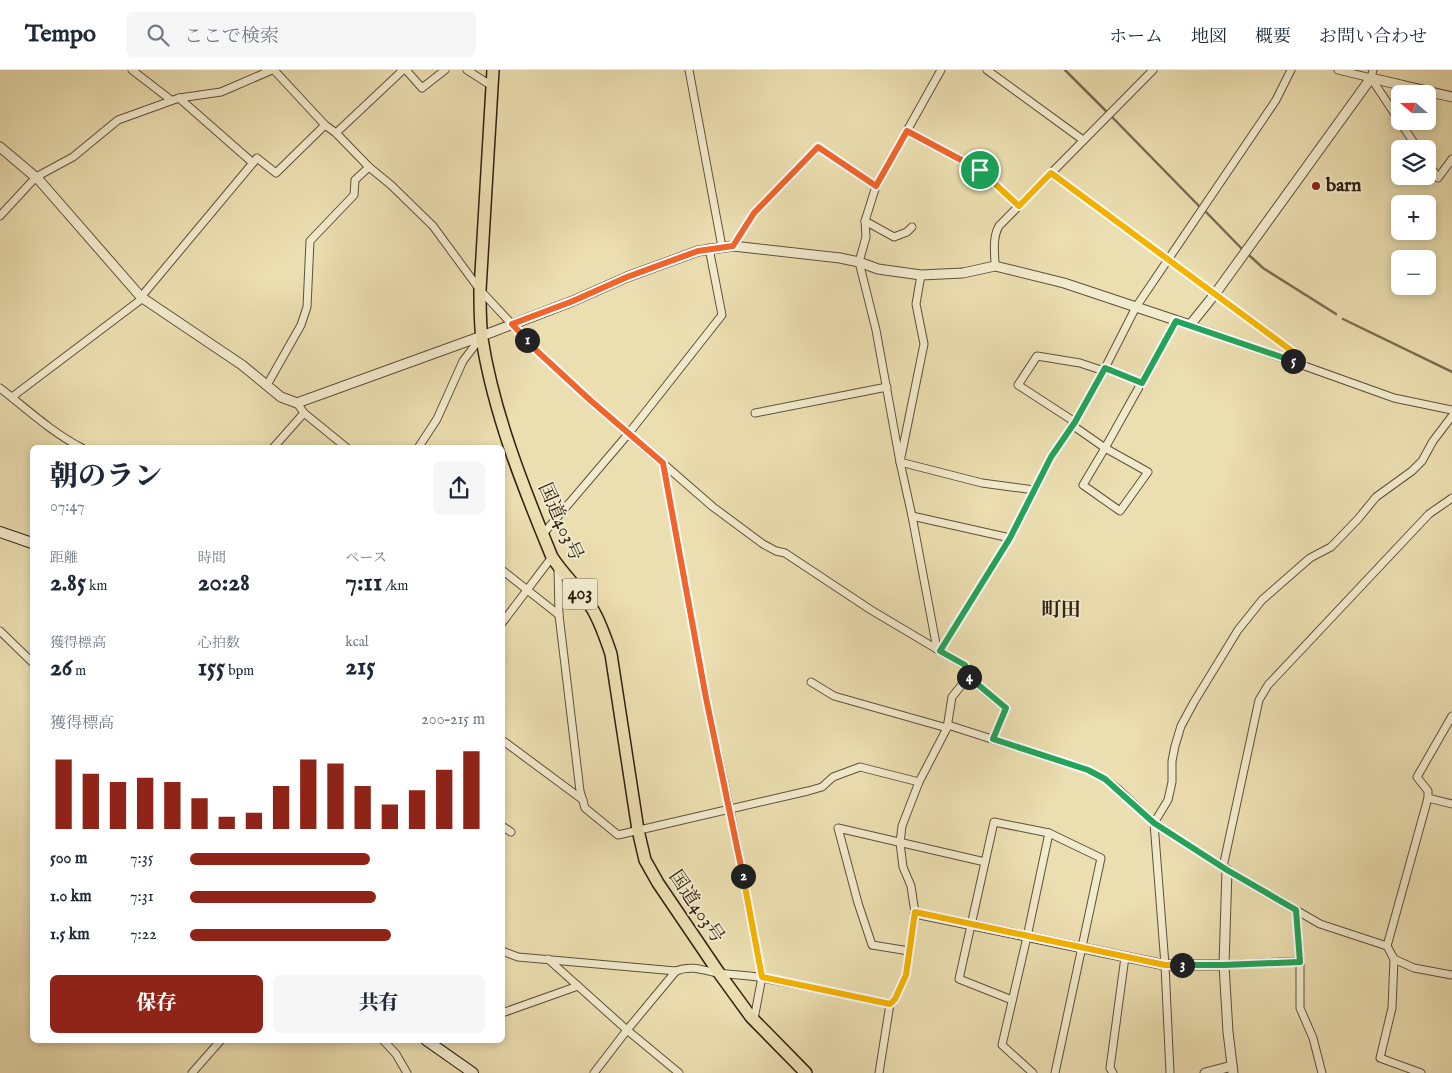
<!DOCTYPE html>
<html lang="ja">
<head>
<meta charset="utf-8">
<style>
	:root { --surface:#fff; --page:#f6f6f7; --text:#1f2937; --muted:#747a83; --line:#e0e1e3; --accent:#8f2418 }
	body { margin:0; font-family:"IM FELL English","Noto Serif JP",serif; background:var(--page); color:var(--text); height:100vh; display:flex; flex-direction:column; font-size:19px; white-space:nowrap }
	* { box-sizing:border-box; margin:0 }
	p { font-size:16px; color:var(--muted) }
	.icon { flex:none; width:28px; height:28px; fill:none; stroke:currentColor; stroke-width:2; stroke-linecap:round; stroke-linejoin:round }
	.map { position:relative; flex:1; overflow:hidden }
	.details { position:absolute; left:30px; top:375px; width:475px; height:598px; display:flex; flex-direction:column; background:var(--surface); border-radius:8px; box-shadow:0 2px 8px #0003 }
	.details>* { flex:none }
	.needle { width:32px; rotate:290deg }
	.buttons { position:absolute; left:1391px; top:15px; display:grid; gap:10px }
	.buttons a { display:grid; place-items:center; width:45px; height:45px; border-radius:8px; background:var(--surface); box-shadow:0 2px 8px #0003; font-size:25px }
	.pin { position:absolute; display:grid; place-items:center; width:42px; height:42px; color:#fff; margin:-21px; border:2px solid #fff; border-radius:50%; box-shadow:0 1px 5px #0007 }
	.km { position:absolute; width:25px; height:25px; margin:-12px; border-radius:50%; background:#222; color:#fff; font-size:14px; line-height:25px; text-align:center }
	.round { display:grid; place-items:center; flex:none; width:52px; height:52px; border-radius:8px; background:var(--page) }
	.head { display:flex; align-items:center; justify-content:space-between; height:85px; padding:0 20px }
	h1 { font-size:28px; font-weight:800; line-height:38px }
	.figures { display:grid; grid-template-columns:repeat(3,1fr); gap:8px; height:85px; padding:5px 20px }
	.figures div { display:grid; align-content:center }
	.figures b { font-size:25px; font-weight:800 }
	.figures small { font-size:14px; font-weight:400 }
	.figures p { font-size:14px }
	.chart { height:140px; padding:10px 20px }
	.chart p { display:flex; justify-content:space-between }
	.chart svg { width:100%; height:90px; margin-top:5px; stroke:var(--accent); stroke-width:6 }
	.button { display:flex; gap:10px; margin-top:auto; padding:10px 20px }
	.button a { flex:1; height:58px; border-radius:8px; background:var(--accent); color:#fff; font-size:20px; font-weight:800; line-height:58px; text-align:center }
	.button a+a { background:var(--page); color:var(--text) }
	ul { padding:0 20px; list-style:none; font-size:16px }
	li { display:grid; grid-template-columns:80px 60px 1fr; align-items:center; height:38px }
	li i { height:12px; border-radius:6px; background:var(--accent) }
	header { display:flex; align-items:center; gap:30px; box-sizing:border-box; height:70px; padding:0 25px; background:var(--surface); border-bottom:1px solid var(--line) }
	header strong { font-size:24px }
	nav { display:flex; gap:28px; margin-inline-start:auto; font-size:18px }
	.search { width:350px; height:45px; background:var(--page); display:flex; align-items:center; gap:12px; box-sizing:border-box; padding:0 18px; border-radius:8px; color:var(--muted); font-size:19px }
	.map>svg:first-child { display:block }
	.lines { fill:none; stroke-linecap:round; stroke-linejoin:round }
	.stream { stroke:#796c50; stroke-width:2.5 }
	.minor-casing { stroke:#5e5039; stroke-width:9 }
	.tertiary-casing { stroke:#5e5039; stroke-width:11 }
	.secondary-casing { stroke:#2f2111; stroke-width:12 }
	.trunk-casing { stroke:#2f2111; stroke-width:14 }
	.minor { stroke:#f2eacc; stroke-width:7 }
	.tertiary { stroke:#f2eacc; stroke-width:9 }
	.secondary { stroke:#f2eacc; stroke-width:10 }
	.trunk { stroke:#ebdeb0; stroke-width:11 }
	.split-1-casing { stroke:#fff; stroke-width:10 }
	.split-2-casing { stroke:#fff; stroke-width:10 }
	.split-3-casing { stroke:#fff; stroke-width:10 }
	.split-4-casing { stroke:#fff; stroke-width:10 }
	.split-5-casing { stroke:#fff; stroke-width:10 }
	.split-6-casing { stroke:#fff; stroke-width:10 }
	.split-1 { stroke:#f0652b; stroke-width:6 }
	.split-2 { stroke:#f0652b; stroke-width:6 }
	.split-3 { stroke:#f5b400; stroke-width:6 }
	.split-4 { stroke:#22a559; stroke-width:6 }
	.split-5 { stroke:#22a559; stroke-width:6 }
	.split-6 { stroke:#f5b400; stroke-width:6 }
	.poi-dot { fill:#8f2418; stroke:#f2eacc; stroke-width:2 }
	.labels { text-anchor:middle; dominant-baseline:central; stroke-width:4; stroke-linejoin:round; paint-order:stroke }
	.shield { fill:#f2eacc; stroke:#6a5d49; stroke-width:1 }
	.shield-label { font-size:18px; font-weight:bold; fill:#2f2111 }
	.poi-label { font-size:19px; font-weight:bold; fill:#2f2111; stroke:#f2eacc; text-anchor:start }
	.street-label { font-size:19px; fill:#2f2111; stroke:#f2eacc }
	.neighbourhood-label { font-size:20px; font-weight:bold; fill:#2f2111; stroke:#f2eacc }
</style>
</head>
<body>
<header>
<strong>Tempo</strong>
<div class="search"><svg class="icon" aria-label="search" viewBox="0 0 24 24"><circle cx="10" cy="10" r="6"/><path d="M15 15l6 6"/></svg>ここで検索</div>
<nav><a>ホーム</a><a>地図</a><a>概要</a><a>お問い合わせ</a></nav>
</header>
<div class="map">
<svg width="1452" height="1003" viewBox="0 0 1452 1003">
	<rect width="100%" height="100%" fill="#ebdeb0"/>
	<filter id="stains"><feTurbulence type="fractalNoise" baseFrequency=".004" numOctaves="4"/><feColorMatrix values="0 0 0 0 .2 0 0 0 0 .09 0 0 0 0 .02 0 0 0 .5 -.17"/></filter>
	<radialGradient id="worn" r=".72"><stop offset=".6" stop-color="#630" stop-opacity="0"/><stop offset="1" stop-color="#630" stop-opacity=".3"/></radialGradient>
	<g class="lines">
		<!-- stream -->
		<g class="stream">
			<path d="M1065,0L1106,41"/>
			<path d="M1112,47L1199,136"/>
			<path d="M1206,142L1243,180"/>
			<path d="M1250,186L1263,198L1336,244"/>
			<path d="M1343,249L1452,302"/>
		</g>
		<defs>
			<g id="minor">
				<path d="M132,0L171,30"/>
				<path d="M274,0L325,55L336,63L369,97L391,115L433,156L480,220L538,282L590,330L713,437L763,474L776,481L785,483L871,540L967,597L968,607L952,627L947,658L919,712L902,756L900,773L903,797L911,816L915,843L906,905L895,929L890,934L879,1003"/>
				<path d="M406,0L422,18L445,0"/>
				<path d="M467,0L492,16"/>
				<path d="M689,0L722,177"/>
				<path d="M987,0L1083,70"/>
				<path d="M1338,0L1371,8L1418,79"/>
				<path d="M1371,8L1373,0"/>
				<path d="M179,28L253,93"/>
				<path d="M907,61L980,100L1019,136"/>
				<path d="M336,63L403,0"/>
				<path d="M1428,93L1438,108L1452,89"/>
				<path d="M1051,103L1300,287L1302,294"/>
				<path d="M0,146L36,107L73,87L118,50L179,28L221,22L272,0"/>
				<path d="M865,151L894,167L907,162L912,157"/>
				<path d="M733,176L754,143L818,77L876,116"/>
				<path d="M995,196C995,183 992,168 999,156L1153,0"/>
				<path d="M921,205L916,234L924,274L900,392L982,413L1034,420"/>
				<path d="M141,227L257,88L276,103L325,55"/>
				<path d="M1190,255L1394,328L1452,340"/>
				<path d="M1105,298L1142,313"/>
				<path d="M267,315L301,255L307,237L310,171L354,125L355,110L369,97"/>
				<path d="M0,318C27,339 51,362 82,378"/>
				<path d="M12,327L143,228"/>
				<path d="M297,333L304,343L347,378"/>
				<path d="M755,343L887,317"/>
				<path d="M1075,352L1018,315L1037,286L1080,293L1104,301"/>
				<path d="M1072,355L1105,378L1176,251"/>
				<path d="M273,378L304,343"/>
				<path d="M418,378L437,349L463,291L482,266"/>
				<path d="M1105,378L1148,402L1120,441L1083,415Z"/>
				<path d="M663,393L706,628L730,740L762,907L754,949"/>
				<path d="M912,446L1010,468"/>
				<path d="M543,464L629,363L722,245L709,178"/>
				<path d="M558,497L559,545L580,721L585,738L618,765L808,721L822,717L833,707L860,697L919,712"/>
				<path d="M502,500L559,545"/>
				<path d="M502,553L552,487"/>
				<path d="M0,561L32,592"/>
				<path d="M937,579L912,446L900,392L876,260L859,192L866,167L865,151L876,116L941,0"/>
				<path d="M940,581L1010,468L1051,387L1075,352L1105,298L1136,237L1276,30L1291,0"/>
				<path d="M968,607L1006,638L993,669"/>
				<path d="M811,612L834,626L947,658"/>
				<path d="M948,655L1088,700L1105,709L1118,719L1154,753L1227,800L1320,854L1387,876L1394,889L1414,898L1452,905"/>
				<path d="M502,670L583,730"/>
				<path d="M1428,728L1452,734"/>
				<path d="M502,756L511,762"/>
				<path d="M1223,797L1259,630L1268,615L1429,444L1452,428"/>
				<path d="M1296,840L1300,891V938L1313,968L1322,1003"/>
				<path d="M1387,876L1428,728V721L1417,707L1452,646"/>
				<path d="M502,881L518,887L676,901C690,895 703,900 717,903C732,905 748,905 763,908C805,916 848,925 890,934"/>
				<path d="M909,881L872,875L858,833L838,758L985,792"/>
				<path d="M548,889L627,960L679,1003"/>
				<path d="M1394,889L1392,938L1380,988L1421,1003"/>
				<path d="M1224,895L1300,891"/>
				<path d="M1012,930L959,909L994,752L1049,763L1101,788L1055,1003"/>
				<path d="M502,943L578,916"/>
				<path d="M383,970L396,984L407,1003"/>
				<path d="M192,1003L221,970"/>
				<path d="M594,1003L627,960L676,901"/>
				<path d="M1033,1003L1002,975L1027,867L1049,763"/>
				<path d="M1113,1003L1110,998L1125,887"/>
				<path d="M1170,1003L1165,895L1154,753L1168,730L1172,712V691L1175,676L1181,656L1194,632L1238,560L1262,530L1310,488L1331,477L1358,449L1376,427L1412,401L1422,391L1433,371L1452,346"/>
			</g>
			<g id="tertiary">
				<path d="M0,77L39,110L141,227L242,295L281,327L297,333L482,266L573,231L627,207L698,181L733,176L840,188L859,192L878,199L921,205L963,203L995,196L1064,213L1190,255L1215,224L1371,8L1452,27"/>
				<path d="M1227,800L1224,895L1228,962L1233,1003"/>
				<path d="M915,843L1165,895H1224"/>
				<path d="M1205,1003L1232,996"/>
			</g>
			<g id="secondary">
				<path d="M0,462L32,473"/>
				<path d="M426,970L473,1003"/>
			</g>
			<path id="trunk" d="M493,0L480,220C480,236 480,253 482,269C494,344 523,417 552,487C564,506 582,521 593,540C601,554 606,569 611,584L638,760L645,790L658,813L719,903L751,947L806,1003"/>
		</defs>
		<!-- minor casing -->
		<use href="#minor" class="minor-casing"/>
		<!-- tertiary casing -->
		<use href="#tertiary" class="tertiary-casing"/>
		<!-- secondary casing -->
		<use href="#secondary" class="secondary-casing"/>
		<!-- trunk casing -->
		<use href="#trunk" class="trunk-casing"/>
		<!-- minor -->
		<use href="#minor" class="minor"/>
		<!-- tertiary -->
		<use href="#tertiary" class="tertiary"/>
		<!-- secondary -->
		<use href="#secondary" class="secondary"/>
		<!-- trunk -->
		<use href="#trunk" class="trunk"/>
	</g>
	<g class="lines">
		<defs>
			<path id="split-1" d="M527,270L512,254L573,231L627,207L698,181L733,176L754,143L818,77L876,116L907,61L980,100"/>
			<path id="split-2" d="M527,270L538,282L590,330L663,393L706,628L743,806"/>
			<path id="split-3" d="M743,806L762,907L890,934L895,929L906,905L915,842L1165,895H1182"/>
			<path id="split-4" d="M969,607L1006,638L993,669L1088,700L1105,709L1154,753L1227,800L1296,840L1300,892L1224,895H1182"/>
			<path id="split-5" d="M969,607L968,601L965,595L940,581L1010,468L1051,387L1075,352L1105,298L1142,313L1176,251L1293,291"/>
			<path id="split-6" d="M980,100L1019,136L1051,103L1300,287L1302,294L1293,291"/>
		</defs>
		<!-- split-1 casing -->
		<use href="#split-1" class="split-1-casing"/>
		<!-- split-2 casing -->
		<use href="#split-2" class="split-2-casing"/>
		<!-- split-3 casing -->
		<use href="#split-3" class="split-3-casing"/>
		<!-- split-4 casing -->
		<use href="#split-4" class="split-4-casing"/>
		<!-- split-5 casing -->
		<use href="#split-5" class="split-5-casing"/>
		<!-- split-6 casing -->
		<use href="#split-6" class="split-6-casing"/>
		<!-- split-1 -->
		<use href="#split-1" class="split-1"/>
		<!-- split-2 -->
		<use href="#split-2" class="split-2"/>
		<!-- split-3 -->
		<use href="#split-3" class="split-3"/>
		<!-- split-4 -->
		<use href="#split-4" class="split-4"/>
		<!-- split-5 -->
		<use href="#split-5" class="split-5"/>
		<!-- split-6 -->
		<use href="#split-6" class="split-6"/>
	</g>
	<!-- markers -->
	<circle class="poi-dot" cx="1316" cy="116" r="5"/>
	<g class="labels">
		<!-- shield labels -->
		<rect class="shield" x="562.5" y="508.5" width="35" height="31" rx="4"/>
		<g class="shield-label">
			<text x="580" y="524">403</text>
		</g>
		<!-- poi labels -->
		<g class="poi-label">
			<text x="1326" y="116">barn</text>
		</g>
		<!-- street labels -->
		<g class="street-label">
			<text transform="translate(560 452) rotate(66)">国道403号</text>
			<text transform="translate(696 837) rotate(56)">国道403号</text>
		</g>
		<!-- neighbourhood labels -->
		<g class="neighbourhood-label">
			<text x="1061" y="540">町田</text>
		</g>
	</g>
	<rect width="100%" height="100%" filter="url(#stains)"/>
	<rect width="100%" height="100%" fill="url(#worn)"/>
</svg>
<div class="buttons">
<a><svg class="needle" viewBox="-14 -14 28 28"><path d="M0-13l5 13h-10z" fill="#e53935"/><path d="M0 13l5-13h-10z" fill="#747a83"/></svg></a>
<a><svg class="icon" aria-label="layers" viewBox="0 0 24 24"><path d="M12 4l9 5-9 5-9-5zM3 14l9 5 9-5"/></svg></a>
<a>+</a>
<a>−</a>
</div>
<div class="pin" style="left:980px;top:100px;background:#1e9e55"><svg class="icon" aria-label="arrive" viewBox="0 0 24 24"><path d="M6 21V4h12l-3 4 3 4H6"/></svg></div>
<b class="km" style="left:527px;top:270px">1</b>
<b class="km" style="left:743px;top:806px">2</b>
<b class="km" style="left:1182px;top:895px">3</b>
<b class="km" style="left:969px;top:607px">4</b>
<b class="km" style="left:1293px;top:291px">5</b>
<section class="details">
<div class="head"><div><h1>朝のラン</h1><p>07:47</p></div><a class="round"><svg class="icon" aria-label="share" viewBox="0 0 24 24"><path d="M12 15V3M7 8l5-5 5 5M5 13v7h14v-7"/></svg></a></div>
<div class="figures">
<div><p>距離</p><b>2.85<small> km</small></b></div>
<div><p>時間</p><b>20:28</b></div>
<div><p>ペース</p><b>7:11<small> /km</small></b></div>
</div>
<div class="figures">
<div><p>獲得標高</p><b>26<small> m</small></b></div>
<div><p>心拍数</p><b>155<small> bpm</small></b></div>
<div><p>kcal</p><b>215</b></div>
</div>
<div class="chart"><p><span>獲得標高</span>200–215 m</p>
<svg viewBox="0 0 160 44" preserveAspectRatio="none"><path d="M5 44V10M15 44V17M25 44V21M35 44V19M45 44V21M55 44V29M65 44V38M75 44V36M85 44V23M95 44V10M105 44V12M115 44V23M125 44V32M135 44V25M145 44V15M155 44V6"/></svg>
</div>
<ul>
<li><b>500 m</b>7:35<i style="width:61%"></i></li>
<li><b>1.0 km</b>7:31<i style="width:63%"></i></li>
<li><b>1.5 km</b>7:22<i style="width:68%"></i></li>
</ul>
<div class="button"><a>保存</a><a>共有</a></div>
</section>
</div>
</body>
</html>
